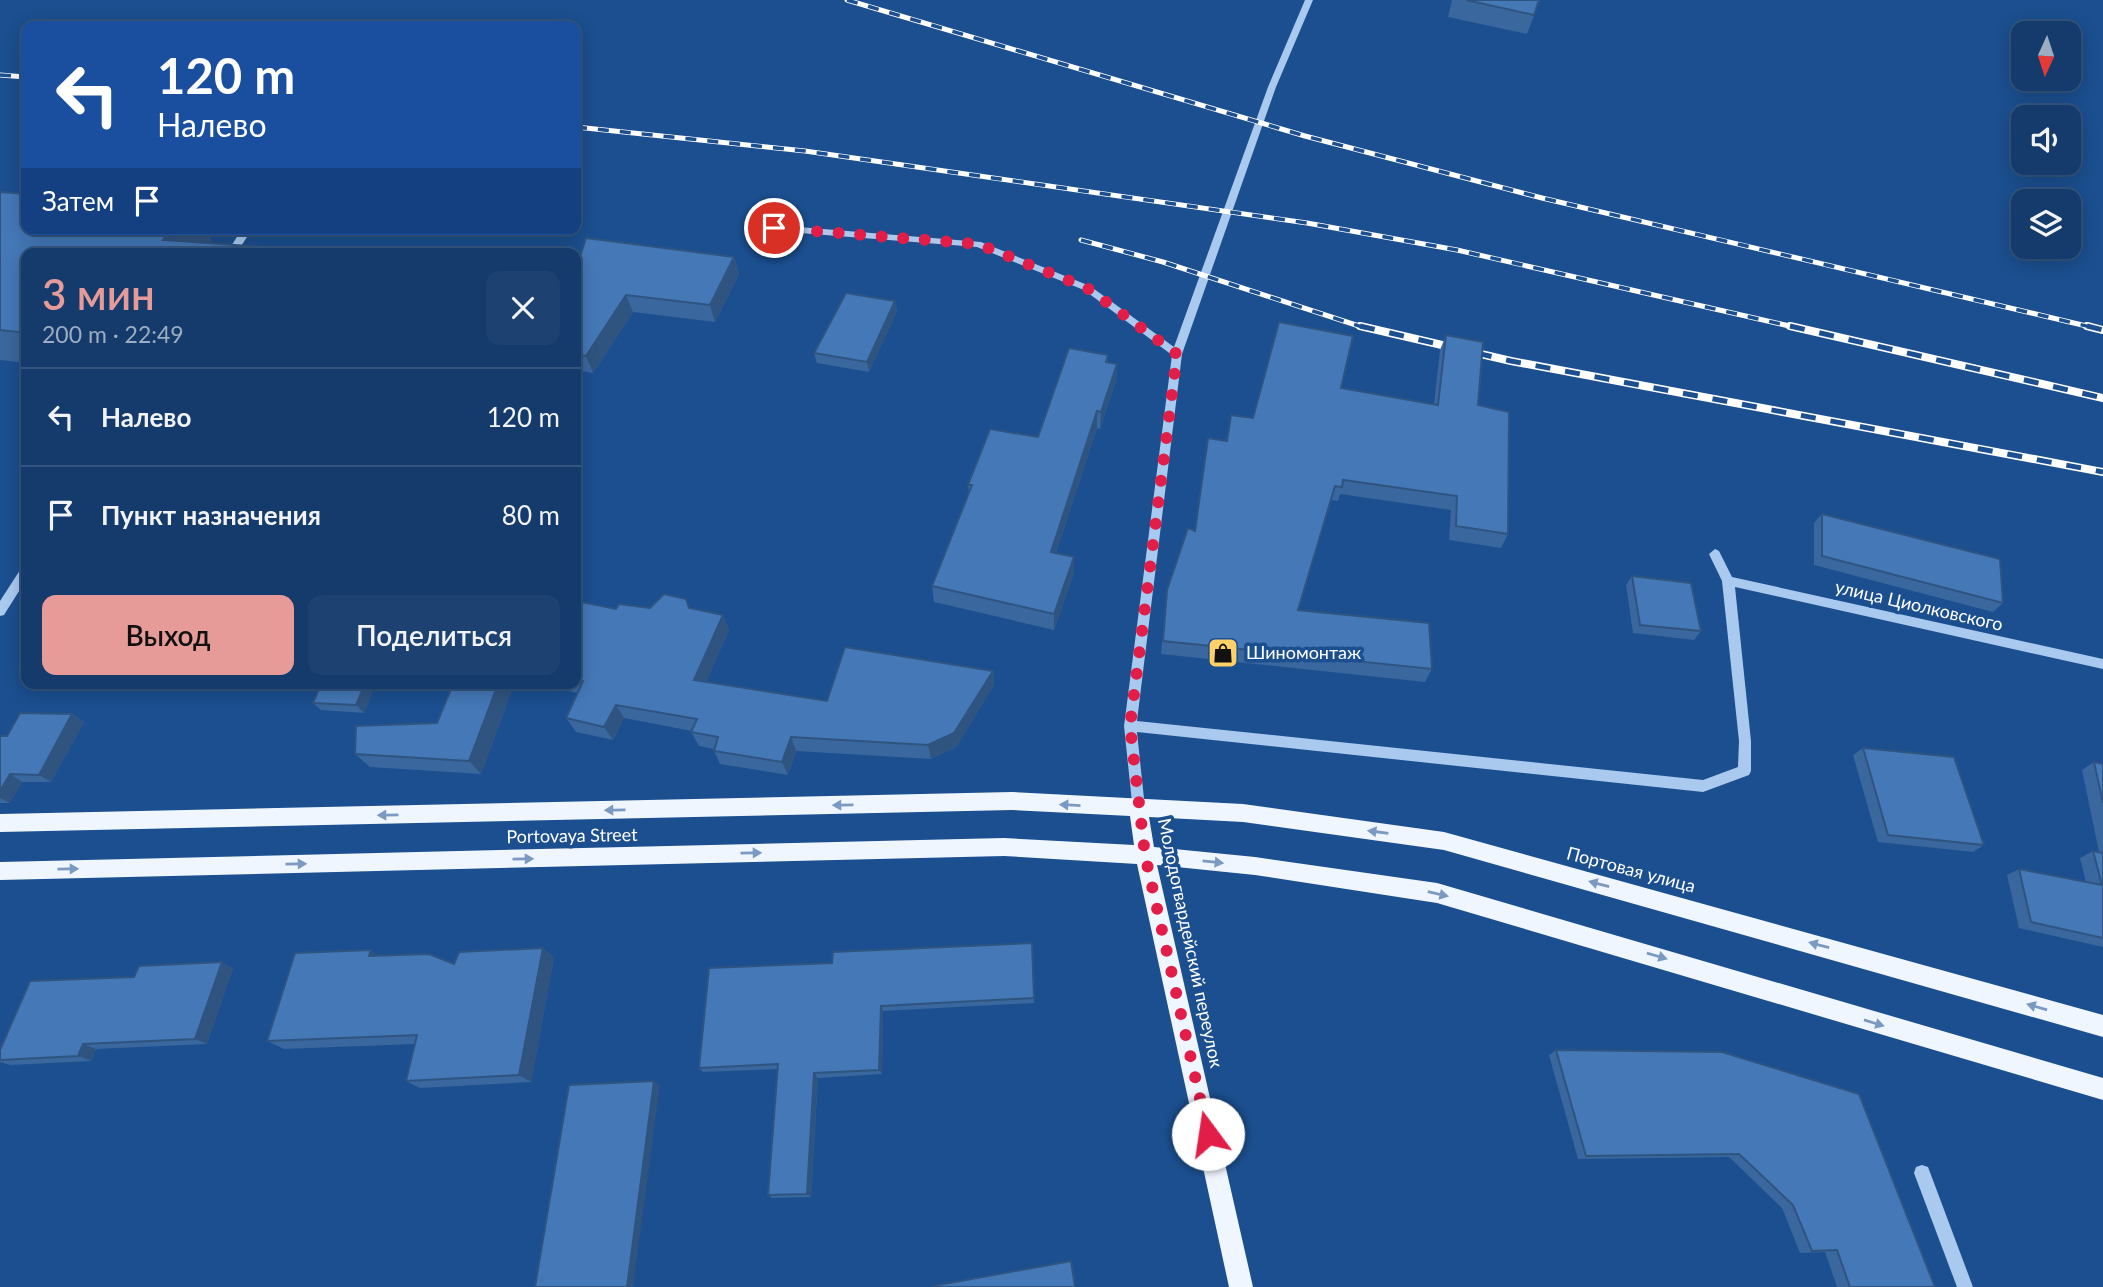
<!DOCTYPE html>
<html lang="ru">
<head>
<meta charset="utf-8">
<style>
	:root { --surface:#143b6b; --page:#1d4271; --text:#f1f3f6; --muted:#9dadc1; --line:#33557e; --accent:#e69b98 }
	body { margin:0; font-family:Lato,sans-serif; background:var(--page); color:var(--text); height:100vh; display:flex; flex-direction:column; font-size:26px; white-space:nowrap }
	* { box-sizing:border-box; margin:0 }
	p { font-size:23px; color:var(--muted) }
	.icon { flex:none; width:38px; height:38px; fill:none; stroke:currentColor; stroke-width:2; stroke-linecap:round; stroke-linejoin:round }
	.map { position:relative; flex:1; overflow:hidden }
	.sheet { position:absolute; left:21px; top:248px; width:560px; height:441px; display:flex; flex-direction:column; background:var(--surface); border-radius:14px; box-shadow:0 4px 18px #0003,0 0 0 2px var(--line) }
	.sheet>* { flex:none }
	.top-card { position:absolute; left:21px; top:21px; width:560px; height:214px; border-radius:14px; box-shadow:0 4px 18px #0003,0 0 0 2px var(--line); background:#1a4fa0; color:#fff; overflow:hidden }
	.needle { width:46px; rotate:183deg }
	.controls { position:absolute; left:2011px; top:21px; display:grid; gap:14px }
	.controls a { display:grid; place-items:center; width:70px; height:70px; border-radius:14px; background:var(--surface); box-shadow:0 4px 18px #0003,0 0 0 2px var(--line); font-size:35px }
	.pin { position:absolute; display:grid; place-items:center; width:60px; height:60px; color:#fff; margin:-30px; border:4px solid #fff; border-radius:50%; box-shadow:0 2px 7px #0007 }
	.me { position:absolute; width:77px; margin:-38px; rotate:346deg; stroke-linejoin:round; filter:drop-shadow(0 0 5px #0008) }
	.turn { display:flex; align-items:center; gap:24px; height:147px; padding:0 21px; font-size:32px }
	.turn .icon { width:91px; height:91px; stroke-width:2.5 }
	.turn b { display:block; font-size:49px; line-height:60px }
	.then { display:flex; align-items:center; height:66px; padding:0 21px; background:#0003; gap:14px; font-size:26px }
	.round { display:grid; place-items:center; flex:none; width:74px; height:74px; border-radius:14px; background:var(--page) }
	.headline { display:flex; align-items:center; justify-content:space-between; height:119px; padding:0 21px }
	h1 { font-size:42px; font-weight:600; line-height:52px; color:var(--accent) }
	.cta { display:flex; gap:14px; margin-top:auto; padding:14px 21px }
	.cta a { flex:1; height:80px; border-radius:14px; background:var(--accent); color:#111; font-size:28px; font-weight:600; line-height:80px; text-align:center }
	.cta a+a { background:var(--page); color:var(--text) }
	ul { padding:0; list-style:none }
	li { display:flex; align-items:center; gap:21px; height:98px; padding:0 21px; border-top:2px solid var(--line) }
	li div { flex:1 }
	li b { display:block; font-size:26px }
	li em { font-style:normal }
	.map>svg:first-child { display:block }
</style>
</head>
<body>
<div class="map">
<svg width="2103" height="1287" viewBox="0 0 2103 1287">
	<rect width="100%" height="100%" fill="#1b4f8f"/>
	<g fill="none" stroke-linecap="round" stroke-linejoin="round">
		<!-- minor -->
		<g fill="#a9c9ee" fill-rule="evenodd">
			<path d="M1305,0H1313L1276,87L1182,354L1137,721L1703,780L1738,767L1739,741L1722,581L1709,554L1715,549L1719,551L1732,577L2103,659V669L1735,587L1751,741V771L1749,775L1703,792L1137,732L1145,808L1143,812L1138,814L1133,812L1124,726L1172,355L1084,290L977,247L750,229L745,226L750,223L981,242L1090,286L1174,347L1268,87Z"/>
			<path d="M242,229H252L236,254H226Z"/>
			<path d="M26,565V580L4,615L0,616V601L22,567Z"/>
			<path d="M1922,1165L1928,1167L1973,1287H1957L1914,1173L1916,1167Z"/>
		</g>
		<!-- major -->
		<path fill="#f0f6ff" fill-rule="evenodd" d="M1012,792L1243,804L1444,832L2103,1015V1037L1444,850L1243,822L1149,817L1154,847L1255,857L1437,883L2103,1078V1100L1437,903L1255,875L1157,865L1253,1287H1229L1137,864L1004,856L0,880V862L1004,838L1134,845L1130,816L1012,810L0,832V814Z"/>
		<!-- rail-far1 casing -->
		<g stroke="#fff" stroke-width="5">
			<g id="rail-far1">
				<path d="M847,0L1305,136L1542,198L2095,328"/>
				<path d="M0,75L26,77"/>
				<path d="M576,127L805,151L1307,223L1457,250L1798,328"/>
				<path d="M1081,240L1163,262L1365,328"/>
			</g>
		</g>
		<!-- rail casing -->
		<g stroke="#fff" stroke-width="8">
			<g id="rail">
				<path d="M1360,326L1511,361L2103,472"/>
				<path d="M1790,326L2103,398"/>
				<path d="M2087,326L2103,330"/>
			</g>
		</g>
		<!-- rail-far1 -->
		<use href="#rail-far1" stroke="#1b4f8f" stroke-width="3.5" stroke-dasharray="11" stroke-linecap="butt"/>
		<!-- rail -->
		<use href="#rail" stroke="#1b4f8f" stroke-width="5" stroke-dasharray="15" stroke-linecap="butt"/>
	</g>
	<!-- wall -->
	<g fill="#3a679d">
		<path d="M1452,0H1540L1527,34L1448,17Z"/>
		<path d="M0,192L214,243L26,254V363L0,360Z"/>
		<path d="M734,257L739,274L715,322L633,312L593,373L576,370V269Z"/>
		<path d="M895,301L897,311L869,372L817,363L814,353Z"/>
		<path d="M1446,335L1478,405L1508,534L1501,548L1449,540L1451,510L1340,494L1338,501L1331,500L1298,610L1432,669L1425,682L1161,654L1167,590L1194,531L1227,441L1231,415L1253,418L1341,388L1434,404L1440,350Z"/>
		<path d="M1108,355V362L1117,364L1116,381L1100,429L1097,428L1056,553L1074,573L1054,630L934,602L932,586L969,493L968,485L1038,437Z"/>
		<path d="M1822,514L2003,603L1993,612L1814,565V523Z"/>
		<path d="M1632,576L1701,631L1694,640L1633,633L1626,585Z"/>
		<path d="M576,601L616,609L690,608L723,615L729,630L706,682L827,701L993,671L994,685L956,747L931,759L796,751L788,775L720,764L714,751V749L699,746L691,732L692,731L624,718L613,740L576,732L566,718L578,693L538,684H576Z"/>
		<path d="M376,684L364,713L321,710L313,703Z"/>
		<path d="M453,684H514L481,774L370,767L355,754L437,723Z"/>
		<path d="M72,714L84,722L51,782H22L10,803H0V736H7Z"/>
		<path d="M1863,748L1984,845L1973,852L1878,842L1853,755Z"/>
		<path d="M2094,762L2103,764V947L2019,928L2007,875L2019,869L2086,882L2080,858L2093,851L2099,852L2082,770Z"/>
		<path d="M1032,943L1034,1003L883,1011L882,1074L818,1078L811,1197L772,1198L768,1195L778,1069L703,1072L699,1068L832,963Z"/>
		<path d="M380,956L454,964L554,957L531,1082L420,1088L406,1081L415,1044L284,1049L267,1041Z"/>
		<path d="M233,968L207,1044L96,1049L91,1061L10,1065L0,1062V1050L134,977Z"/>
		<path d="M1556,1050L1722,1052L1935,1287H1837L1825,1252L1800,1253L1782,1208L1729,1157L1578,1159L1549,1055Z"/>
	</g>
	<!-- shaded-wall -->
	<g fill="#305480">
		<path d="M172,229H204L214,243L205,254L163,240Z"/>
		<path d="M734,257L739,274L715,322L710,305Z"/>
		<path d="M626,295L633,312L593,373L586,356Z"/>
		<path d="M895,301L897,311L869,372L867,362Z"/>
		<path d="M1117,364L1116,381L1100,429L1101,412Z"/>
		<path d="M1097,411V428L1051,568V552Z"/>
		<path d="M1074,557V573L1054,630V614Z"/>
		<path d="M723,615L729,630L701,694L694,680Z"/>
		<path d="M993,671L994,685L956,747L931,759L928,745Z"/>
		<path d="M365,684H376L364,713L356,705Z"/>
		<path d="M498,684H514L481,774L469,761Z"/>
		<path d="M616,705L624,718L613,740L604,727Z"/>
		<path d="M72,714L84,722L51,782L39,775Z"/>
		<path d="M791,737L796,751L788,775L782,762Z"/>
		<path d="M10,774L22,782L10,803L0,798V791Z"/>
		<path d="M543,948L554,957L531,1082L519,1075Z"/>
		<path d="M371,950L385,959L369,956Z"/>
		<path d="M222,962L233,968L207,1044L195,1039Z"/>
		<path d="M881,1006L883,1011L882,1074L879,1070Z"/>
		<path d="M83,1044L96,1049L91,1061L78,1056Z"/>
		<path d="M814,1073L818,1078L811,1197L807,1194Z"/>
		<path d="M654,1081L660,1085L633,1287H627Z"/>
	</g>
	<!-- building -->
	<g fill="#4478b7" stroke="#305480" stroke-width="2">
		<path d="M1466,0H1539L1534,15Z"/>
		<path d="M0,192L26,194V229H172L163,240L293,249L290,254H26V333L0,330Z"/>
		<path d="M586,238L734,257L710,305L626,295L586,356L576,354V269Z"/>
		<path d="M846,293L895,301L867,362L814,353Z"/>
		<path d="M1279,322L1353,336L1341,388L1438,405L1446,335L1483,342L1478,405L1509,412L1508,534L1456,526L1457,496L1343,480L1342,487L1335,486L1298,610L1429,623L1432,669L1163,641L1167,590L1188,528L1195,531L1208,438L1227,441L1231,415L1253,418Z"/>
		<path d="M1069,348L1108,355L1106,362L1117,364L1101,412L1097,411L1051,552L1074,557L1054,614L932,586L972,485H968L990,429L1038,437Z"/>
		<path d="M1822,514L2000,559L2003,603L1822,556Z"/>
		<path d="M1632,576L1691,583L1701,631L1640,625Z"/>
		<path d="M664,594L686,599L689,608L723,615L694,680L827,701L845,647L993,671L954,733L928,745L791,737L782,762L714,751L718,737L691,732L697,719L616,705L604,727L566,718L583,681L576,680V601L616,609L619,604L650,608Z"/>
		<path d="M321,684H365L356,705L313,703Z"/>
		<path d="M453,684H498L469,761L355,754L356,726L437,723Z"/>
		<path d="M20,713L72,714L39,775L10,774L0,791V736H7Z"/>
		<path d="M1863,748L1954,757L1984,845L1888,835Z"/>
		<path d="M2094,762L2103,764V803Z"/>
		<path d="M2093,851L2103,853V938L2031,922L2019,869L2102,885Z"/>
		<path d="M1032,943L1034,998L881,1006L879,1070L814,1073L807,1194L768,1195L778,1064L699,1068L709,968L832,963L833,952Z"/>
		<path d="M543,948L519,1075L406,1081L417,1035L267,1041L295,953L371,950L369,956L429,954L454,964L459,952Z"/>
		<path d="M222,962L195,1039L83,1044L78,1056L0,1060V1050L30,981L134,977L139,966Z"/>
		<path d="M1556,1050L1722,1052L1859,1094L1935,1287H1850L1837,1250L1812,1251L1793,1205L1739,1154L1586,1156Z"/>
		<path d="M654,1081L627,1287H535L569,1085Z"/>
		<path d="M1071,1261L1075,1287H933V1286Z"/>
	</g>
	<!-- one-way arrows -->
	<defs><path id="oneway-solid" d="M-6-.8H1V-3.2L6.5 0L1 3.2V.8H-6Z" transform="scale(1.75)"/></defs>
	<g fill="#7b9ac1">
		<use href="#oneway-solid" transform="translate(843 805) rotate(179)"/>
		<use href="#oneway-solid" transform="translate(1070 805) rotate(-177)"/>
		<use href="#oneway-solid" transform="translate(615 810) rotate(179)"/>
		<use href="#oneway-solid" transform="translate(388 815) rotate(179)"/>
		<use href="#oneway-solid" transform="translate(1378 832) rotate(-172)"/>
		<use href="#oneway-solid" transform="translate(751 853) rotate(-1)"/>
		<use href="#oneway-solid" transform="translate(523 859) rotate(-1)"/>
		<use href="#oneway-solid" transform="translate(1213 862) rotate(6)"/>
		<use href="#oneway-solid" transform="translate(296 864) rotate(-1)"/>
		<use href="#oneway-solid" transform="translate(68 869) rotate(-1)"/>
		<use href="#oneway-solid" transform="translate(1599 884) rotate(-165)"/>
		<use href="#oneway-solid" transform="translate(1438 894) rotate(13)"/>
		<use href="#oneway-solid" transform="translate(1819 945) rotate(-165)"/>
		<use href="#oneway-solid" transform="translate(1657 956) rotate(16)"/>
		<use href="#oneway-solid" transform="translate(2037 1007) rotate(-164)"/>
		<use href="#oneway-solid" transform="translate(1874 1023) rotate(17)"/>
	</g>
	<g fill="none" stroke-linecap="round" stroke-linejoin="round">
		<!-- route -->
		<path stroke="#e11d48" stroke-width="12" stroke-dasharray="0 21.6" d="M774,228L978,244L1087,288L1177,354L1130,726L1145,855L1208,1134"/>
	</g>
	<!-- icons -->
	<defs>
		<g id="shop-square" transform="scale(1.575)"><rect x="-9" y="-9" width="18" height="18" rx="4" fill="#ffd166" stroke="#1b4f8f"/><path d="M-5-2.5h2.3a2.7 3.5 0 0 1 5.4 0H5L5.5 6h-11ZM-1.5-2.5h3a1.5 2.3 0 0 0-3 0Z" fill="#111"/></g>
	</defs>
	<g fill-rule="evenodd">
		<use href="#shop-square" x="1223" y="653"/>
	</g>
	<g text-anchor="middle" stroke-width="7" stroke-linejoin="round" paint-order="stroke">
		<!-- street labels -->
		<g font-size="18" fill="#fff" stroke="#1b4f8f">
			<text transform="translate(1919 606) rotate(13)" y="6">улица Циолковского</text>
			<text transform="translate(572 836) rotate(-1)" y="6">Portovaya Street</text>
			<text transform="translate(1631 870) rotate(15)" y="6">Портовая улица</text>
			<text transform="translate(1190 943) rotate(78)" y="6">Молодогвардейский переулок</text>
		</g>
		<!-- poi labels -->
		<g font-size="18" fill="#fff" stroke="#1b4f8f" text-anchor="start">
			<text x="1246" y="659">Шиномонтаж</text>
		</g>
	</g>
</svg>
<div class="controls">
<a><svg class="needle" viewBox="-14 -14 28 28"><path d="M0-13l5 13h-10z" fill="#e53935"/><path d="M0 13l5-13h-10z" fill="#9dadc1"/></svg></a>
<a><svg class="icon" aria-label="sound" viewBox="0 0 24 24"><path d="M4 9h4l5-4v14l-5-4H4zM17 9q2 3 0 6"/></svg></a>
<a><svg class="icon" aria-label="layers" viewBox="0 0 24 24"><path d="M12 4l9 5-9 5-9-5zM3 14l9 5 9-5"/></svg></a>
</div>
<div class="pin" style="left:774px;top:228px;background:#d93025"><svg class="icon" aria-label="arrive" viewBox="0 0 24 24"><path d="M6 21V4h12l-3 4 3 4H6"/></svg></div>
<svg class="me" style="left:1208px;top:1134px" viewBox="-20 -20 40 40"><circle r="19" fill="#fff"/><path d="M0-13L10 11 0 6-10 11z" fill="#e11d48"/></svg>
<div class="top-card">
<div class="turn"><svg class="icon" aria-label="left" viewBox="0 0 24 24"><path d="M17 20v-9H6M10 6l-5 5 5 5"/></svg><div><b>120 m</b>Налево</div></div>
<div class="then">Затем<svg class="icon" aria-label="arrive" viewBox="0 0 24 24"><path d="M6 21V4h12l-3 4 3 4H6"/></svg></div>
</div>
<section class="sheet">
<div class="headline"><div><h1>3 мин</h1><p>200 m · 22:49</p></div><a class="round"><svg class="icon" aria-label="close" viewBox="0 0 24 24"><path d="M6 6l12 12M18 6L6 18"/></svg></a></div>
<ul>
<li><svg class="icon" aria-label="left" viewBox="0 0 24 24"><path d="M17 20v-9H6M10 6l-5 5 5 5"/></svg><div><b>Налево</b></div><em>120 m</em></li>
<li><svg class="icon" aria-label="arrive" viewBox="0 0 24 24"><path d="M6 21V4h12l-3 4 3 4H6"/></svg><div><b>Пункт назначения</b></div><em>80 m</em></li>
</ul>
<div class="cta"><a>Выход</a><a>Поделиться</a></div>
</section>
</div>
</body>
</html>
